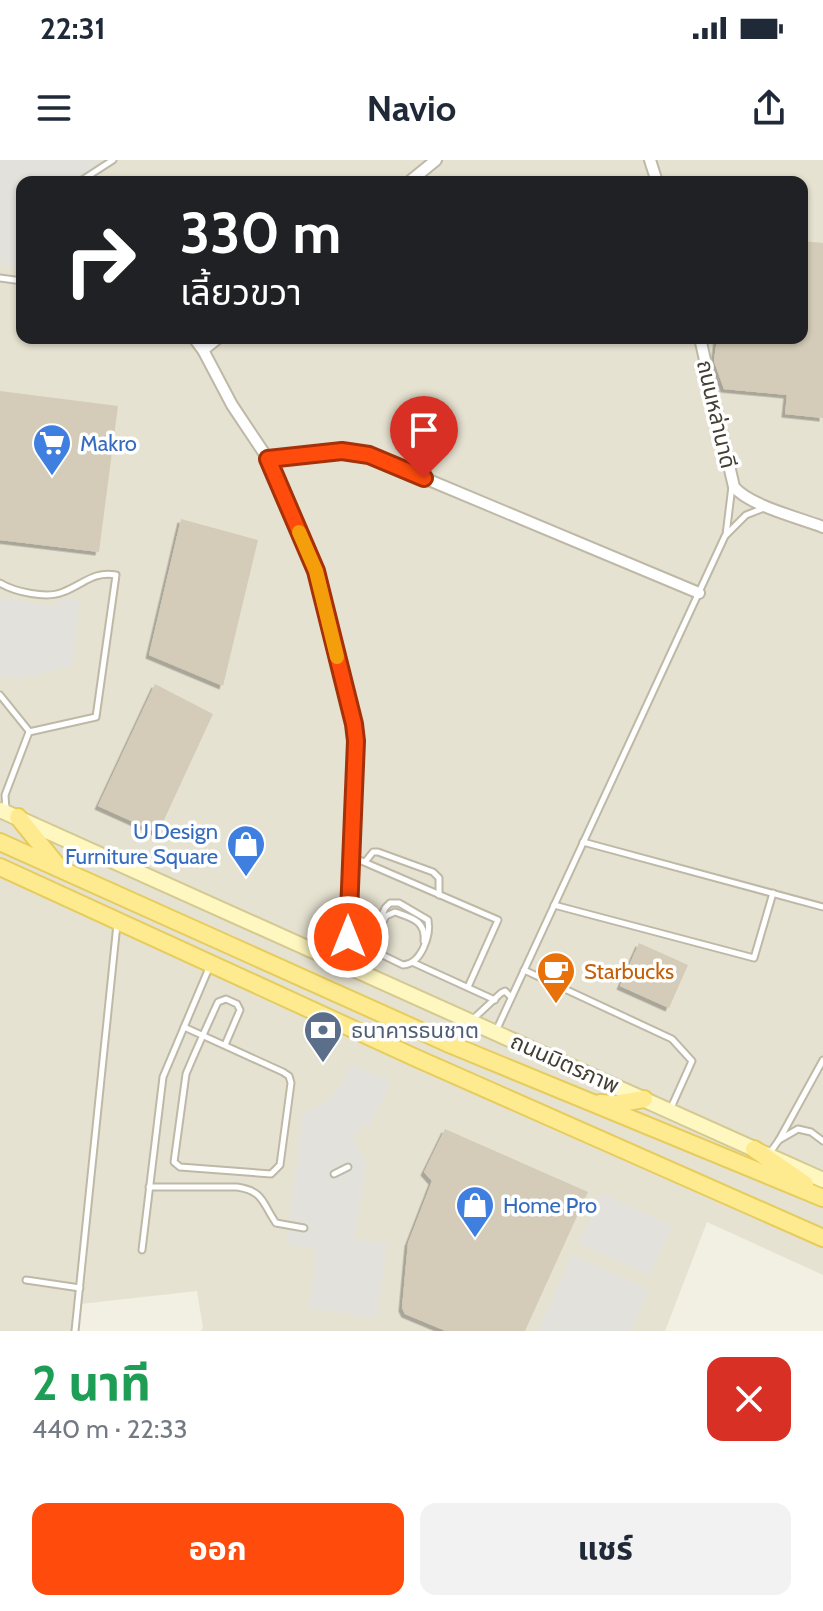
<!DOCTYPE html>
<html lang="th">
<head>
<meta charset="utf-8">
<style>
	:root { --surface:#fff; --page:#f2f2f3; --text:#1f2937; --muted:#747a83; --accent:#ff4c0d }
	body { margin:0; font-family:Cabin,"Noto Sans Thai",sans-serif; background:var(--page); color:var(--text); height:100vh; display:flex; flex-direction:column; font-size:30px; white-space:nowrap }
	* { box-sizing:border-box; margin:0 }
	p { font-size:26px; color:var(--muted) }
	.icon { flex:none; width:44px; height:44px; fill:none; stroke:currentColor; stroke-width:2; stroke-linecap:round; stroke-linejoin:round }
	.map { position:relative; height:1171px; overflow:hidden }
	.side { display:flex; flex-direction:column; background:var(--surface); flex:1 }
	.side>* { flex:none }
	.hud { position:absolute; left:16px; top:16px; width:792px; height:168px; border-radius:16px; box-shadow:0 2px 6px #0004; background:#202124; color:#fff; overflow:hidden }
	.pin { position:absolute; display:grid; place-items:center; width:68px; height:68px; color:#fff; margin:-82px -34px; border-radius:50% 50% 50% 0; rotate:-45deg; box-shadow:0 0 8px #0007 }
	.pin .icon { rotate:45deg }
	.me { position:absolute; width:88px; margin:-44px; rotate:0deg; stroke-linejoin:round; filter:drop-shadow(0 0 6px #0008) }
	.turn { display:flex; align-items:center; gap:28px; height:168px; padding:0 32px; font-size:36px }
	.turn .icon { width:104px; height:104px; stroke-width:2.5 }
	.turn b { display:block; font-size:56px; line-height:68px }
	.round { display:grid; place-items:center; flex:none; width:84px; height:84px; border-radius:16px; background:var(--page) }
	.head { display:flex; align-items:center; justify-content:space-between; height:136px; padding:0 32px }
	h1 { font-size:48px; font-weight:700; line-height:60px; color:#1e9e55 }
	.button { display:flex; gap:16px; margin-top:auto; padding:16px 32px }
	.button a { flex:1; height:92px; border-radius:16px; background:var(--accent); color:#fff; font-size:32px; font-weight:700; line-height:92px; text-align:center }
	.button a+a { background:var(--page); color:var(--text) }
	.status { display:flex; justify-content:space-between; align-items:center; height:56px; padding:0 40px; background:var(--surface); direction:ltr }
	.status svg { height:22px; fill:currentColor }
	header { display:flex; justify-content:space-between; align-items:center; height:104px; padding:0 32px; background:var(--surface); font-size:36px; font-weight:700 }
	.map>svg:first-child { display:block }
</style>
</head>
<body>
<div class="status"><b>22:31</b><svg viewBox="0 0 49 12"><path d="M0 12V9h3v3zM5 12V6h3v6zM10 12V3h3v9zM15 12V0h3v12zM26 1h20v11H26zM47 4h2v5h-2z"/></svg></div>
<header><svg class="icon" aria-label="menu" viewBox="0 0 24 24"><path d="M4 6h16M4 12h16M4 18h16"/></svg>Navio<svg class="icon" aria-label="share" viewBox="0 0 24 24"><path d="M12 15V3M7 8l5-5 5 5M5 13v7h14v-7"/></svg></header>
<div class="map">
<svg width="823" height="1171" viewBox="0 0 823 1171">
	<defs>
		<filter id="shadow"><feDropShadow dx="-3.5" dy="3.5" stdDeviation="0" flood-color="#0004"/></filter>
	</defs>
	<rect width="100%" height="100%" fill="#f2efe3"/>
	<!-- residential -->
	<path fill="#e6e2d1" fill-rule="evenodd" d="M0,0H823V1115L707,1062L665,1171H201L203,1168L197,1131L80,1144L72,1171H0ZM22,22H802V178H22Z"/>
	<!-- parking -->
	<g fill="#e2e1dc">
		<path d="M0,0H97L100,9L76,20L77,22H22V107L0,104Z"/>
		<path d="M0,438L53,446L63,438L80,441L72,506L18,519L0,515Z"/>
		<path d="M351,904L391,921L369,967L362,964L353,980L366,1000L355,1079L387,1083L377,1158L309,1148L316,1089L286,1085L303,953L328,941L344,922Z"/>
		<path d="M602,1033L672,1066L649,1116L578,1083Z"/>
		<path d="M572,1095L650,1130L631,1171H538Z"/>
	</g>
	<!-- building -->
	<g fill="#d4ccb8" filter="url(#shadow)">
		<path d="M802,81L823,83V258L785,254L787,235L724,229L714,201L717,178H802Z"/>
		<path d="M0,231L118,246L99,392L0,380Z"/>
		<path d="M181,359L258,380L223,526L149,495Z"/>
		<path d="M155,524L213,554L158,673L98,646Z"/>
		<path d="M639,783L688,805L669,848L620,826Z"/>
		<path d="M445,969L588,1032L525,1171H446L405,1154L402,1148L408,1083L432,1021L424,1012Z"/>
	</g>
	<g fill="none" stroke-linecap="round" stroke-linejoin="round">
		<!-- service casing -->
		<g stroke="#beb8a6" stroke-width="9">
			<g id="service">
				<path d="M79,22L113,0"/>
				<path d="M0,118L22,121"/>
				<path d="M726,375L732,326"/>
				<path d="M0,423C15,432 47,439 63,432C84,424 93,411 116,415L96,557L29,572L5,635L6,651"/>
				<path d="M0,535L29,571"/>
				<path d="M583,682L823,747"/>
				<path d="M350,696L498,760L468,827"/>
				<path d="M365,702L373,692H378L433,712L439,718V735"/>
				<path d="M554,745L754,798L773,733"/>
				<path d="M371,785L386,756L395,752C412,758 426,761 424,781"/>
				<path d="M414,803L495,840"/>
				<path d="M358,809L385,748L390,743H399L428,760C431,776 421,804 403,805L368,788"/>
				<path d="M524,810L672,879L692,901L670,950"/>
				<path d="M472,860L501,833L505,831L511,837"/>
				<path d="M184,867C217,882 250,897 283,912L289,916L291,923L280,1005L271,1014L180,1007L174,1002L186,914C196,890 207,866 218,842L226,839L237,844L240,850L225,885"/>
				<path d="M496,871L725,376L746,355L764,348"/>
				<path d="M779,980L823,900"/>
				<path d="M769,994L779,980L798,969L811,972L823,981"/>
				<path d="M334,1014L348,1007"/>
				<path d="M149,1027H237C264,1031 262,1043 276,1063L304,1068"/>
				<path d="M142,1090L163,917L209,808"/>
				<path d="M26,1120L80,1128"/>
				<path d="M75,1171L117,764"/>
			</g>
		</g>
		<!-- minor casing -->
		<g stroke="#beb8a6" stroke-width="14">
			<g id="minor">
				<path d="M650,0L657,22"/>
				<path d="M409,22L436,0"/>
				<path d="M194,178L203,190L232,245L268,299L316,411L354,564L356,581L347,749L348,806"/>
				<path d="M700,178L734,327C750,346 800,358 823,367"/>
				<path d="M203,190L218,178"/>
				<path d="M268,299L342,291L369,295L699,433"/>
			</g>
		</g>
		<!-- secondary casing -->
		<g stroke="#d4c991" stroke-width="18">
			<path id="secondary" d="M0,650L823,1020"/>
		</g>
		<!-- primary casing -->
		<g stroke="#e6cc5d" stroke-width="20">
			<g id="primary">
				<path d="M18,657L57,705"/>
				<path d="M0,682L447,883L823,1038"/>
				<path d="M0,707L416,898L823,1078"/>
				<path d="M600,943L615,944L644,939"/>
				<path d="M754,989L805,1024"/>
			</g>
		</g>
		<!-- service -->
		<use href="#service" stroke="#fff" stroke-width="5"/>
		<!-- minor -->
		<use href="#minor" stroke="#fff" stroke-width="10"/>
		<!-- secondary -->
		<use href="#secondary" stroke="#fff7c0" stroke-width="14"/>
		<!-- primary -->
		<use href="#primary" stroke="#ffeb8f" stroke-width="16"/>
	</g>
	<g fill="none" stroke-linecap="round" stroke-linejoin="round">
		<!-- route casing -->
		<g stroke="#a63108" stroke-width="20">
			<path id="route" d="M348,777L356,581L354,564L316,411L268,299L342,291L369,295L424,318"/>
		</g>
		<!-- route -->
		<use href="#route" stroke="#ff4c0d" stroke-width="14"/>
		<!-- slow -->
		<path stroke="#f59e0b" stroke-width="14" d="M299,372L316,411L337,497"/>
	</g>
	<!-- icons -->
	<defs>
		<g id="supermarket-pin" transform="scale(2)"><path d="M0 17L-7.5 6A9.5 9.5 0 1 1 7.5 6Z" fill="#3f7fe0" stroke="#fff"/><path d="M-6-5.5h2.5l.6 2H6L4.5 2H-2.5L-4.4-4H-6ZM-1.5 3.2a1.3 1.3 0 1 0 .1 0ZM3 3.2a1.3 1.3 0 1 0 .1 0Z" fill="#fff"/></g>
		<g id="shop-pin" transform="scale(2)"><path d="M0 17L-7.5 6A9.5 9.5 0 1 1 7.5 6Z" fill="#3f7fe0" stroke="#fff"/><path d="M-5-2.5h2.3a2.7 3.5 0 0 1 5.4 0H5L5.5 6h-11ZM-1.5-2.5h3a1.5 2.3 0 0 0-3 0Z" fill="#fff"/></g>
		<g id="cafe-pin" transform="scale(2)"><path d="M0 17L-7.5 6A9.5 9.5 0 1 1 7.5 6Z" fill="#e8710a" stroke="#fff"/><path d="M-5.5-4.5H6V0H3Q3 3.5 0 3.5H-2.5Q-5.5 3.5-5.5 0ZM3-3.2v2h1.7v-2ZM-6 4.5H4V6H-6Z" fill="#fff"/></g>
		<g id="bank-pin" transform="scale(2)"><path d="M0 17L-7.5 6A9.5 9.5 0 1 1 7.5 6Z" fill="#5c6f8a" stroke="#fff"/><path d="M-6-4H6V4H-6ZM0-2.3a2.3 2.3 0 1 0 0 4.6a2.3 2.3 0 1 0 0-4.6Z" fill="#fff"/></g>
	</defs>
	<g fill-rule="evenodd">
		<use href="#supermarket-pin" x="52" y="283"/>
		<use href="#shop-pin" x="246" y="684"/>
		<use href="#cafe-pin" x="556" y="811"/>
		<use href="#bank-pin" x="323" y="870"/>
		<use href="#shop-pin" x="475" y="1045"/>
	</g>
	<g text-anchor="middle" stroke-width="7" stroke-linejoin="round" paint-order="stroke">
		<!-- street labels -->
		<g font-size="22" fill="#443f33" stroke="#fff">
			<text transform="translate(717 254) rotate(77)" y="8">ถนนหล่านาดี</text>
			<text transform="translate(565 903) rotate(24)" y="8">ถนนมิตรภาพ</text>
		</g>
		<!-- shop labels -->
		<g font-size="22" fill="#366cbe" stroke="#fff" text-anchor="start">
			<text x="80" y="291">Makro</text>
			<text x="218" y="679" text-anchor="end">U Design<tspan x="218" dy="25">Furniture Square</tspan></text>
			<text x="503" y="1053">Home Pro</text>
		</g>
		<!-- food labels -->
		<g font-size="22" fill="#c56008" stroke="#fff" text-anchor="start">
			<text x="584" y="819">Starbucks</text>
		</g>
		<!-- service labels -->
		<g font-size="22" fill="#4e5e75" stroke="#fff" text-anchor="start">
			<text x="351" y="878">ธนาคารธนชาต</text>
		</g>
	</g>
</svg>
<div class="pin" style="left:424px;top:318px;background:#d93025"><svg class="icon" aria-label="arrive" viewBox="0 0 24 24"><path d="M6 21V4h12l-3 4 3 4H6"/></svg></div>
<svg class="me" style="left:348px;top:777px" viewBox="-20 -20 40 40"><circle r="17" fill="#ff4c0d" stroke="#fff" stroke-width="3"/><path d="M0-11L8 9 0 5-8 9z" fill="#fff"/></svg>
<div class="hud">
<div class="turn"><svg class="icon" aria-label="right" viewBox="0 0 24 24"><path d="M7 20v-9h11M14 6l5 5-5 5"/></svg><div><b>330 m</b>เลี้ยวขวา</div></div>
</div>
</div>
<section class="side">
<div class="head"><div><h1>2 นาที</h1><p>440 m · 22:33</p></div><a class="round" style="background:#d93025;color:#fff"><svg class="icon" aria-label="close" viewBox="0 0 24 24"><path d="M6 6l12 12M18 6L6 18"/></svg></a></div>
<div class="button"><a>ออก</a><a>แชร์</a></div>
</section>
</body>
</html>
